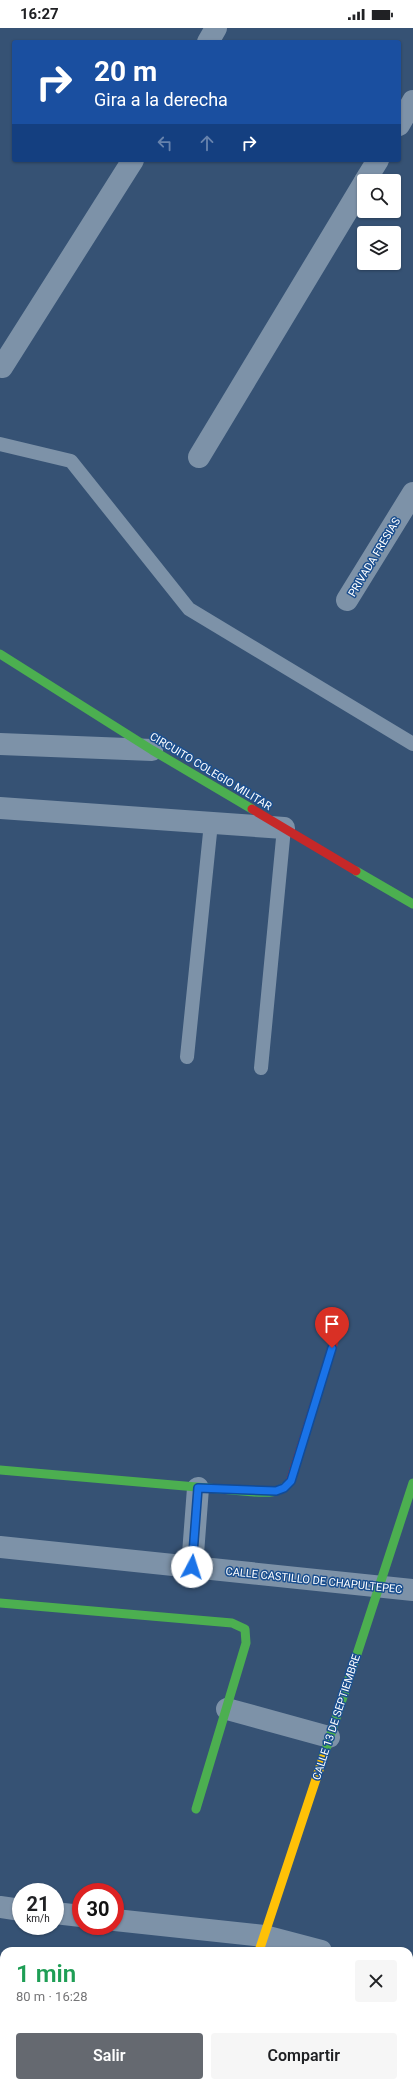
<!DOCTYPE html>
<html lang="es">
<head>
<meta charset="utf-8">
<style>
	:root { --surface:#fff; --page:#f6f6f6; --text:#202124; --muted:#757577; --accent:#656970 }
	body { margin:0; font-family:Roboto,sans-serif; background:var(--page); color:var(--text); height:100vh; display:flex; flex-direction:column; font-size:15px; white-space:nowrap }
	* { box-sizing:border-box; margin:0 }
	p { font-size:13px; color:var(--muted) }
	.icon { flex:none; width:22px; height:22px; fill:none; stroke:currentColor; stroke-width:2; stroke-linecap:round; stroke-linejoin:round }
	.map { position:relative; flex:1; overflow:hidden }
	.drawer { position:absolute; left:0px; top:1919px; width:413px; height:140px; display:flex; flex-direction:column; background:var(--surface); border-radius:12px 12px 0 0; box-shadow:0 1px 3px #0004 }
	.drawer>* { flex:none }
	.guide { position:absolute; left:12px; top:12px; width:389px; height:122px; border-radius:4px; box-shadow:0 1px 3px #0004; background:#1a4fa0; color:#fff; overflow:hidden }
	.buttons { position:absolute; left:357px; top:146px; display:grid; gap:8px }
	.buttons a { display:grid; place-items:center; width:44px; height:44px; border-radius:4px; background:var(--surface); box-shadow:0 1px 3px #0004; font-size:20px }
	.speed { position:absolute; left:12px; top:1855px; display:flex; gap:8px; font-size:20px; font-weight:700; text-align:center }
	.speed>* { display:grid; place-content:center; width:52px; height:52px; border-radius:50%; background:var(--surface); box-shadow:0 1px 3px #0004; line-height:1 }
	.speed small { font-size:10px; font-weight:400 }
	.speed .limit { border:6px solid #d22; background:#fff; color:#111 }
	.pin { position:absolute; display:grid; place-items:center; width:34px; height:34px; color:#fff; margin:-41px -17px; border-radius:50% 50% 50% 0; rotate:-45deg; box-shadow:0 0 4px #0007 }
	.pin .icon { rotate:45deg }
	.me { position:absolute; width:44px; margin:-22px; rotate:5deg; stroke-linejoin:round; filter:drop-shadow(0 0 3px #0008) }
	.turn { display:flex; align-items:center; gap:14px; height:84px; padding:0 16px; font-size:18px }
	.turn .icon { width:52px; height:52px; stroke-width:2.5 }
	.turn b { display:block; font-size:28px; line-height:34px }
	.lanes { display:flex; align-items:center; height:38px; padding:0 16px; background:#0003; justify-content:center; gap:20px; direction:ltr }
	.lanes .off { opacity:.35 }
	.round { display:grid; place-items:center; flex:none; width:42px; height:42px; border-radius:4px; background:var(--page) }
	.summary { display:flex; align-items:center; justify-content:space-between; height:68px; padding:0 16px }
	h1 { font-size:24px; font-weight:600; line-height:30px; color:#1e9e55 }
	.button { display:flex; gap:8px; margin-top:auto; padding:8px 16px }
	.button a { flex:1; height:46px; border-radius:4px; background:var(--accent); color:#fff; font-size:16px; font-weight:600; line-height:46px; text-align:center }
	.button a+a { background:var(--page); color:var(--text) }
	.status { display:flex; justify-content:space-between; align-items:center; height:28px; padding:0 20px; background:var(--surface); direction:ltr }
	.status svg { height:11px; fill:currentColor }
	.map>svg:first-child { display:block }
</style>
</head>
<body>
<div class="status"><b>16:27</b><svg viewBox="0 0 49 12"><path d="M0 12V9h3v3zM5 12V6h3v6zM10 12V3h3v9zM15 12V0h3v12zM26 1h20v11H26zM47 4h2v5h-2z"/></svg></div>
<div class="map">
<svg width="413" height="2059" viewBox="0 0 413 2059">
	<rect width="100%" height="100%" fill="#365274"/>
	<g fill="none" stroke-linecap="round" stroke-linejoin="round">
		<!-- lane -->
		<g stroke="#7d92a8" stroke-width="14">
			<path d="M0,416L71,433L189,581L413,716"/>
			<path d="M187,1029L211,795"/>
			<path d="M261,1040L284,800"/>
		</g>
		<!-- street -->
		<g stroke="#7d92a8" stroke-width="22">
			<path d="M208,14L216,0"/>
			<path d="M399,97L413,73"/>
			<path d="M365,153L378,132"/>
			<path d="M2,339L133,132"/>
			<path d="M199,429L364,155"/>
			<path d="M347,572L413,465"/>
			<path d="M0,716L152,722"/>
			<path d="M0,780L284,800"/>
			<path d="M0,1519L413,1562"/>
			<path d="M192,1539L198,1460"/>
			<path d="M227,1681L329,1709"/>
			<path d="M0,1879L21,1882"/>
			<path d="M55,1885L81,1888"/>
			<path d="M115,1892L264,1908L321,1923"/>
			<path d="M0,1962H4"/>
			<path d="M409,1964L413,1967"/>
			<path d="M95,2059L96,2055"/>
			<path d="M179,2059L181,2055"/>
			<path d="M233,2059L234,2055"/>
		</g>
		<!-- fast -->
		<g stroke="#4caf50" stroke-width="9">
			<path d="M0,626L152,722L252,781"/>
			<path d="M356,843L413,876"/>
			<path d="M0,1442L254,1464C268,1465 281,1465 290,1454"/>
			<path d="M0,1575L232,1595L245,1601L246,1615L196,1781"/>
			<path d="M323,1730L413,1455"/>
		</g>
		<!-- slow -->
		<path stroke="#ffc107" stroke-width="9" d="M259,1923L323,1730"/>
		<!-- jam -->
		<g stroke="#c62828" stroke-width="9">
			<path d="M252,781L356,843"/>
			<path d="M290,1454L337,1304"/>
		</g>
	</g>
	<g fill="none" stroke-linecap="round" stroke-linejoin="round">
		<!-- route casing -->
		<g stroke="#114b97" stroke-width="10">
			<path id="route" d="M192,1539L198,1460L276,1463L284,1460L291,1453L332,1320"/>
		</g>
		<!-- route -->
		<use href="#route" stroke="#1a73e8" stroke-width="7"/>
	</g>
	<g text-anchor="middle" stroke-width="3" stroke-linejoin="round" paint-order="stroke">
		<!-- street labels -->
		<g font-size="11" fill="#fff" stroke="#1b4f8f">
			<text transform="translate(374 529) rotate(-59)" y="4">PRIVADA FRESIAS</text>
			<text transform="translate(211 743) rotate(31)" y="4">CIRCUITO COLEGIO MILITAR</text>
			<text transform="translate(314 1552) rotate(6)" y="4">CALLE CASTILLO DE CHAPULTEPEC</text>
			<text transform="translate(336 1689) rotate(-72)" y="4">CALLE 13 DE SEPTIEMBRE</text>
		</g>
	</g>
</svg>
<div class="buttons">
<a><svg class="icon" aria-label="search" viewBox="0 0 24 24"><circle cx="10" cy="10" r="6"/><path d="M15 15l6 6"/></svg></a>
<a><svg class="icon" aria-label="layers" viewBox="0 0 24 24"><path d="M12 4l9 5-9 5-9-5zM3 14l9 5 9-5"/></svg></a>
</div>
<div class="speed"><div>21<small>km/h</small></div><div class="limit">30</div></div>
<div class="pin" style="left:332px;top:1320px;background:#d93025"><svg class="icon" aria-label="arrive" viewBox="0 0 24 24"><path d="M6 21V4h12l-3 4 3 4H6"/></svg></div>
<svg class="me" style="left:192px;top:1539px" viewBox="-20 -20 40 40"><circle r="19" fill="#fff"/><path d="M0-13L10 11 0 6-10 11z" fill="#1a73e8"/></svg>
<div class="guide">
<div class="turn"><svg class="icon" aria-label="right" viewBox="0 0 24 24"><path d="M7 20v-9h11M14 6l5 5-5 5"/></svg><div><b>20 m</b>Gira a la derecha</div></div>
<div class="lanes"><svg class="icon off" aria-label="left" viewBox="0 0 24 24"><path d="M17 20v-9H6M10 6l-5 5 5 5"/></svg><svg class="icon off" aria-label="ahead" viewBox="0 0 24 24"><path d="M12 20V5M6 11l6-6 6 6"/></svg><svg class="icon" aria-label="right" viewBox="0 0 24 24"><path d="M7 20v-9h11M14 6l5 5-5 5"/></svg></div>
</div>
<section class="drawer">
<div class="summary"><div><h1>1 min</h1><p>80 m · 16:28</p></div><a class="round"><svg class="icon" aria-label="close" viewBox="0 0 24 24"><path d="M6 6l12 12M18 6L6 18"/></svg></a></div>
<div class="button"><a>Salir</a><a>Compartir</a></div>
</section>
</div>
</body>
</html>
